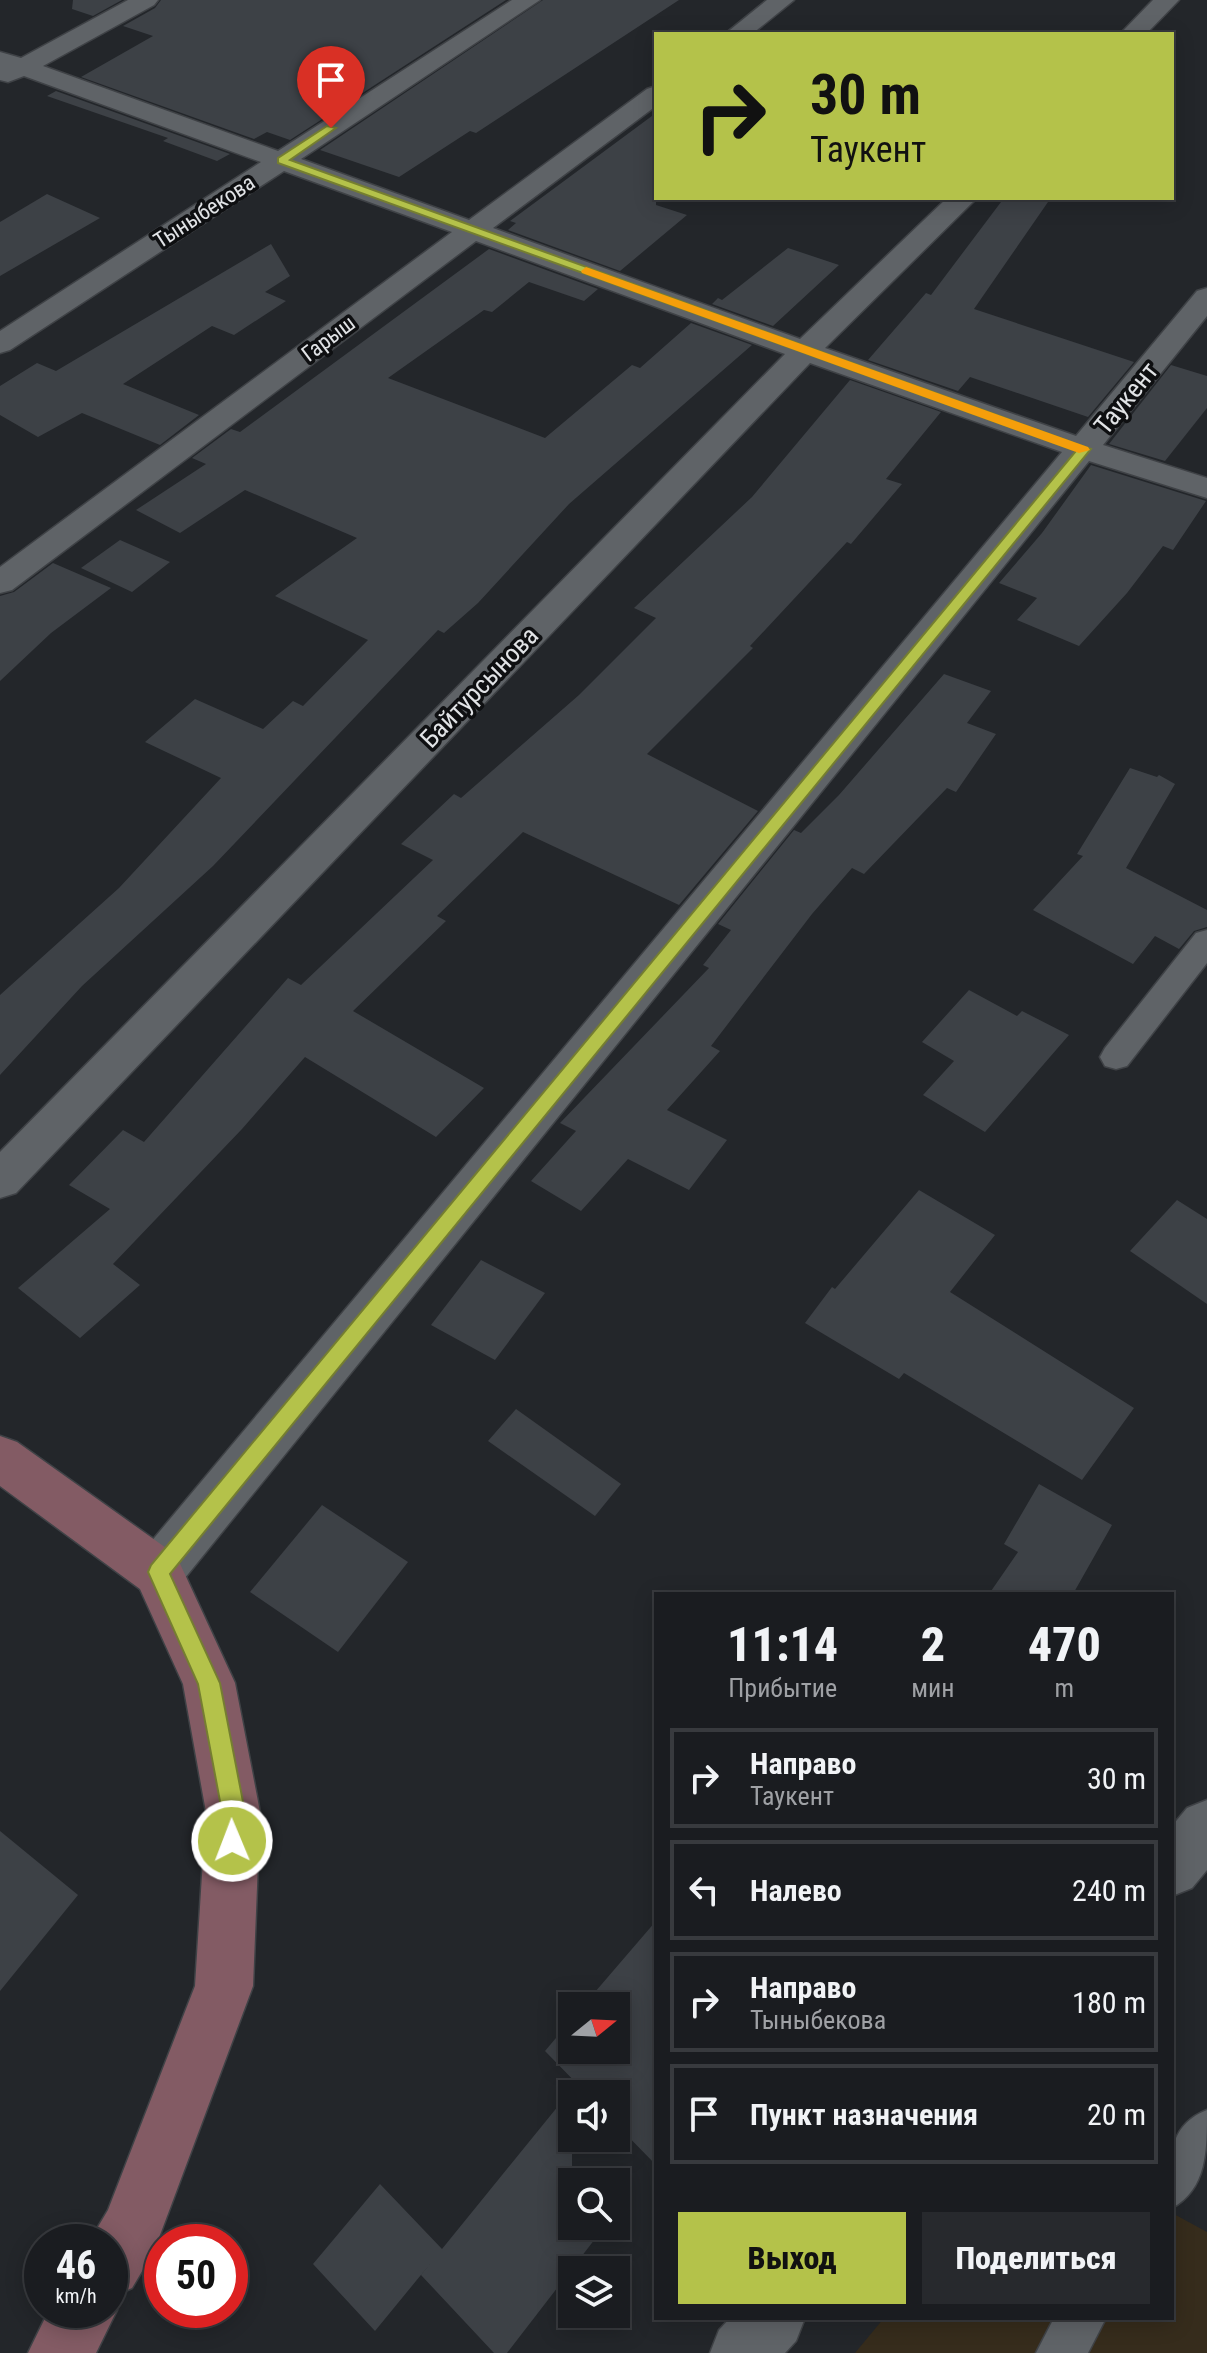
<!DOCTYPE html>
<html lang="ru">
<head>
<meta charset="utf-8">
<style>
	:root { --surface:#1a1c20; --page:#27292d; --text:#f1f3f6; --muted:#9fa1a5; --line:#383a3e; --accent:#b4c24a }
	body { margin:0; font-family:"Roboto Condensed",sans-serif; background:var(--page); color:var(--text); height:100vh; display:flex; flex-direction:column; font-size:30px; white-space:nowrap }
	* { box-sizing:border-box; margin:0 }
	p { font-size:26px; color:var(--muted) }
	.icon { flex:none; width:44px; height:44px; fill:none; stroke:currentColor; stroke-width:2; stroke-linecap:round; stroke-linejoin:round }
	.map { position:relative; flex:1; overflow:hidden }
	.drawer { position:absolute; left:654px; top:1592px; width:520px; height:728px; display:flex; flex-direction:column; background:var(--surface); border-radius:0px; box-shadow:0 4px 20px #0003,0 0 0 2px var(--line) }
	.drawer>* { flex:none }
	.banner { position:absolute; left:654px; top:32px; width:520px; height:168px; border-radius:0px; box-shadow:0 4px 20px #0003,0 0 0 2px var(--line); background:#b4c24a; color:#111; overflow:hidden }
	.needle { width:52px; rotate:72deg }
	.buttons { position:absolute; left:558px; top:1992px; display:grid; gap:16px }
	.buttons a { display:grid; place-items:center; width:72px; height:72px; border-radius:0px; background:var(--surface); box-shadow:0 4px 20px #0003,0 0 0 2px var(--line); font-size:40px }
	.speed { position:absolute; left:24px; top:2224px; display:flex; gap:16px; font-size:40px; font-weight:700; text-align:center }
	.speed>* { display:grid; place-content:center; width:104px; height:104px; border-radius:50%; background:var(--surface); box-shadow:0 4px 20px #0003,0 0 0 2px var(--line); line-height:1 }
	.speed small { font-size:20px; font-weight:400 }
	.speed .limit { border:12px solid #d22; background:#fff; color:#111 }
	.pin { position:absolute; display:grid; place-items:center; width:68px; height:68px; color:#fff; margin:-82px -34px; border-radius:50% 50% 50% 0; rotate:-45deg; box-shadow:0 0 8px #0007 }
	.pin .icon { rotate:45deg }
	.me { position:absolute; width:88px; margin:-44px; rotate:359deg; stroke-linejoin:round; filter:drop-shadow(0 0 6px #0008) }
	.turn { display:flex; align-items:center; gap:28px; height:168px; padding:0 24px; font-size:36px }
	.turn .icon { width:104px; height:104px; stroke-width:2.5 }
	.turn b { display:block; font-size:56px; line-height:68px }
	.eta { display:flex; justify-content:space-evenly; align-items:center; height:136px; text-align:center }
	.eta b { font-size:48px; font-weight:800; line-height:56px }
	.primary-button { display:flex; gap:16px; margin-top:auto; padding:16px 24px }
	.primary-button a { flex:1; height:92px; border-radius:0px; background:var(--accent); color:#111; font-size:32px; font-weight:800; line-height:92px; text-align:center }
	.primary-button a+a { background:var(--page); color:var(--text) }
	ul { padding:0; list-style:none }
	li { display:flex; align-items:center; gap:24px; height:100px; margin:0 16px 12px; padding:0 8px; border:4px solid var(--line); border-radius:0px }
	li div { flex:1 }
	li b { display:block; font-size:30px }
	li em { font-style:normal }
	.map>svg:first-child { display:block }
</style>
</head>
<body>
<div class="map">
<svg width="1207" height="2353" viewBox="0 0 1207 2353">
	<rect width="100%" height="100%" fill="#23262a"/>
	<!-- commercial -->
	<path fill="#362c1c" d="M1172,2213L1207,2232V2353H855L884,2318H1172Z"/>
	<!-- building -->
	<g fill="#3d4146">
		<path d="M73,0H122L93,16L72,9Z"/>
		<path d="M161,0H506L290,140L267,132L254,139L81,77L153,36L123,26L155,8Z"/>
		<path d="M543,0H679L476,133L470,131L399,177L320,150Z"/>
		<path d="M56,91L230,154L217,161L163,141L168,138L47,96Z"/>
		<path d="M656,113V205L687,215L620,271L508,230L516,223L510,221Z"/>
		<path d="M47,194L100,218L0,276V222Z"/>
		<path d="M1004,198H1042L1048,202L974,309L1134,362L1088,417L970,377L958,391L868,360L926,293L931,295Z"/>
		<path d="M271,244L290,276L265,292L286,301L234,335L212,326L123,384L199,415L160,445L82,413L38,437L0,415V386L37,363L56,371Z"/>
		<path d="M788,248L839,265L773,326L712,304L718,298L722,300Z"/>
		<path d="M489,249L598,289L584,301L529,282L492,312L484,310L388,378L545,438L632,365L640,368L691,323L752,345L569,504L478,603L444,633L438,630L213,866L82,986L0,1075V995L119,888L221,778L145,742L195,699L263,729L293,701L303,706L368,640L275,596L357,538L245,490L180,533L136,510L206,464L192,458L231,429L240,432Z"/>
		<path d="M1171,365L1207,376V408L1165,461L1109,444Z"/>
		<path d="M850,380L941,412L886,479L902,484L851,544L847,542L750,646L753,648L647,754L758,811L679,905L523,832L437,916L446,921L353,1011L484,1088L436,1137L305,1057L242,1129L113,1264L140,1285L80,1338L18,1288L110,1209L69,1185L123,1130L144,1142L288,978L301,985L433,860L401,844L454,794L461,798L579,695L656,618L634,608L752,497Z"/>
		<path d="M1091,465L1206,501L1173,550L1163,546L1127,593L1079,646L1017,620L1037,598L999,583L1042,533Z"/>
		<path d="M120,540L170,562L132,592L81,568Z"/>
		<path d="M53,563L111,588L51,633L0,681V596L14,592Z"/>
		<path d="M944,674L991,691L967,723L996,734L956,792L947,788L864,874L852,868L812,914L711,1046L720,1051L667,1110L727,1140L689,1190L628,1159L581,1211L531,1181L576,1131L560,1123L709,968L703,965L731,930L718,924L794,830L801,833L839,795Z"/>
		<path d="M1130,768L1157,777L1159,775L1175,784L1126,868L1207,910V927L1194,931L1179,949L1155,936L1133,964L1033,910L1083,856L1077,854Z"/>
		<path d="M969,990L1017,1016L1022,1011L1069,1035L985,1132L923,1095L954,1061L922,1042Z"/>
		<path d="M919,1190L995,1235L950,1292L1134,1408L1082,1480L904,1373L899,1379L805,1323L832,1287L835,1289Z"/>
		<path d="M1177,1200L1207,1219V1304L1130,1251Z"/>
		<path d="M481,1260L545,1293L495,1360L431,1325Z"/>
		<path d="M516,1409L621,1484L595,1516L488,1441Z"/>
		<path d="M1039,1484L1112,1525L1073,1594H989L1018,1552L1004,1544Z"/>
		<path d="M322,1505L408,1562L338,1652L250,1592Z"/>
		<path d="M0,1831L78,1895L0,1991Z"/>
		<path d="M656,1921V2165L616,2124V2094H587L545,2051L572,2019V2050H616V2006H583Z"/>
		<path d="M572,2089V2226H605L507,2353H494L421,2275L434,2259L375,2331L313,2264L380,2184L442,2249Z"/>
	</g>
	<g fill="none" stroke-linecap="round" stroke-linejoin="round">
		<!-- lane casing -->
		<g stroke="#3f4246" stroke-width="3">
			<g id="lane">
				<path d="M1207,930V963L1127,1066L1116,1069L1105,1066L1100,1057L1105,1048L1196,933Z"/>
				<path d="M1207,2110C1207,2150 1207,2189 1172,2208C1172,2167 1162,2128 1207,2110Z"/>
				<path d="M1054,2318H1106L1088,2353H1036Z"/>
			</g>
		</g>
		<!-- street casing -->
		<g stroke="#3f4246" stroke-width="3">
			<g id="street">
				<path d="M128,0H158L154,5L43,66L278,151L512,0H540L301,159L469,220L647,89L656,86V106L493,228L800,339L947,198H977L825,348L1076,436L1197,291L1207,288V316L1103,445L1207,478V498L1089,461L176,1589L158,1596L140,1589L133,1572L140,1555L1062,452L810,363L16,1193L0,1198V1152L785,354L476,241L12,590L0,593V567L452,232L284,171L10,350L0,353V331L261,162L24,76L8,82L0,80V52L21,58Z"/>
				<path d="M767,0H794L752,34H725Z"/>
				<path d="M1153,0H1179L1146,34H1120Z"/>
				<path d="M1207,1800V1870L1192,1888L1172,1896V1826L1187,1808Z"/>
				<path d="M730,2318H805L796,2341L785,2353H710L719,2330Z"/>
			</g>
		</g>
		<!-- secondary casing -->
		<g stroke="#3f4246" stroke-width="3">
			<path id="secondary" d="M0,1436L17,1442L176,1555L235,1683L260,1812L253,1986L154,2251L132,2288L111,2297L117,2310L96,2353H28L49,2310H110V2242H89L108,2210L195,1986L206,1812L183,1684L140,1589L0,1486Z"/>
		</g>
		<!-- lane -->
		<use href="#lane" fill="#5f6367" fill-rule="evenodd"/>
		<!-- street -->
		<use href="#street" fill="#5f6367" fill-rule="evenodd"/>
		<!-- secondary -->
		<use href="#secondary" fill="#835b64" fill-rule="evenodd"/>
	</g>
	<!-- route -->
	<path fill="#b4c24a" stroke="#757e30" stroke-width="2" d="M327,126L336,128L290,160L1091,449L170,1574L220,1683L245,1812L240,1849L232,1852L223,1849L220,1841L222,1812L198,1684L148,1572L151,1565L1076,451L278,163V158Z"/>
	<!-- slow -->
	<path fill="#f59e0b" d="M586,267L1088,447L1090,450L1079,453L582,273L581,271Z"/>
	<g text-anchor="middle" stroke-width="7" stroke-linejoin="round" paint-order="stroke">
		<!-- far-street labels -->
		<g font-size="22" fill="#e1e3e6" stroke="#0e0f11">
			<text transform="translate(204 211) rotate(-33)" y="8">Тыныбекова</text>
			<text transform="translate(328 338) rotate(-37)" y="8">Гарыш</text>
		</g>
		<!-- street labels -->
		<g font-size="26" fill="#e1e3e6" stroke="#0e0f11">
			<text transform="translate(1126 398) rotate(-51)" y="9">Таукент</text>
			<text transform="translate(479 687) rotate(-46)" y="9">Байтурсынова</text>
		</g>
	</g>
</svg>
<div class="buttons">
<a><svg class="needle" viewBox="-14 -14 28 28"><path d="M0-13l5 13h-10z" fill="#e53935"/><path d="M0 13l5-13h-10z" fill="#9fa1a5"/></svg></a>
<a><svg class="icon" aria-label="sound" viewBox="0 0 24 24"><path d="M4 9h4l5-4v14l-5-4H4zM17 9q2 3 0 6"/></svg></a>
<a><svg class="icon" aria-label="search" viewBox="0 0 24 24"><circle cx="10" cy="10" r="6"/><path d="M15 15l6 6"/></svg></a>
<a><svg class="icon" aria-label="layers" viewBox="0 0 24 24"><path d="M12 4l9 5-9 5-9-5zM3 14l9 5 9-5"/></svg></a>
</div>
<div class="speed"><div>46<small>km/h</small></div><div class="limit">50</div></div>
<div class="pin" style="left:331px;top:128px;background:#d93025"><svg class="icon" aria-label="arrive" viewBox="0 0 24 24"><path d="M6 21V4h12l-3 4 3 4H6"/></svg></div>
<svg class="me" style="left:232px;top:1841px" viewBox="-20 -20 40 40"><circle r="17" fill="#b4c24a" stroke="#fff" stroke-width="3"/><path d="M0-11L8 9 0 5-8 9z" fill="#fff"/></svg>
<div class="banner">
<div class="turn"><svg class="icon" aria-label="right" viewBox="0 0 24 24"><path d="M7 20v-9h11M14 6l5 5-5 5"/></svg><div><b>30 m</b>Таукент</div></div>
</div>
<section class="drawer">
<div class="eta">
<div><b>11:14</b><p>Прибытие</p></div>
<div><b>2</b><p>мин</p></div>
<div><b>470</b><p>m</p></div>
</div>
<ul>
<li><svg class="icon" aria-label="right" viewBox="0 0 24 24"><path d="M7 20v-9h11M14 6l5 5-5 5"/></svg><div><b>Направо</b><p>Таукент</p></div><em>30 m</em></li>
<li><svg class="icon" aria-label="left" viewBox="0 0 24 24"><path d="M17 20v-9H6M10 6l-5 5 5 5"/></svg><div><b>Налево</b></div><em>240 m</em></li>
<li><svg class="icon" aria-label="right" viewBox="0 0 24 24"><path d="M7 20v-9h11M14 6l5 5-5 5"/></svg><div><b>Направо</b><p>Тыныбекова</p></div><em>180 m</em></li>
<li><svg class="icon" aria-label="arrive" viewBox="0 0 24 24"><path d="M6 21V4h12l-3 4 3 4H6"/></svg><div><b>Пункт назначения</b></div><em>20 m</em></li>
</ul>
<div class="primary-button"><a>Выход</a><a>Поделиться</a></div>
</section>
</div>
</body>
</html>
